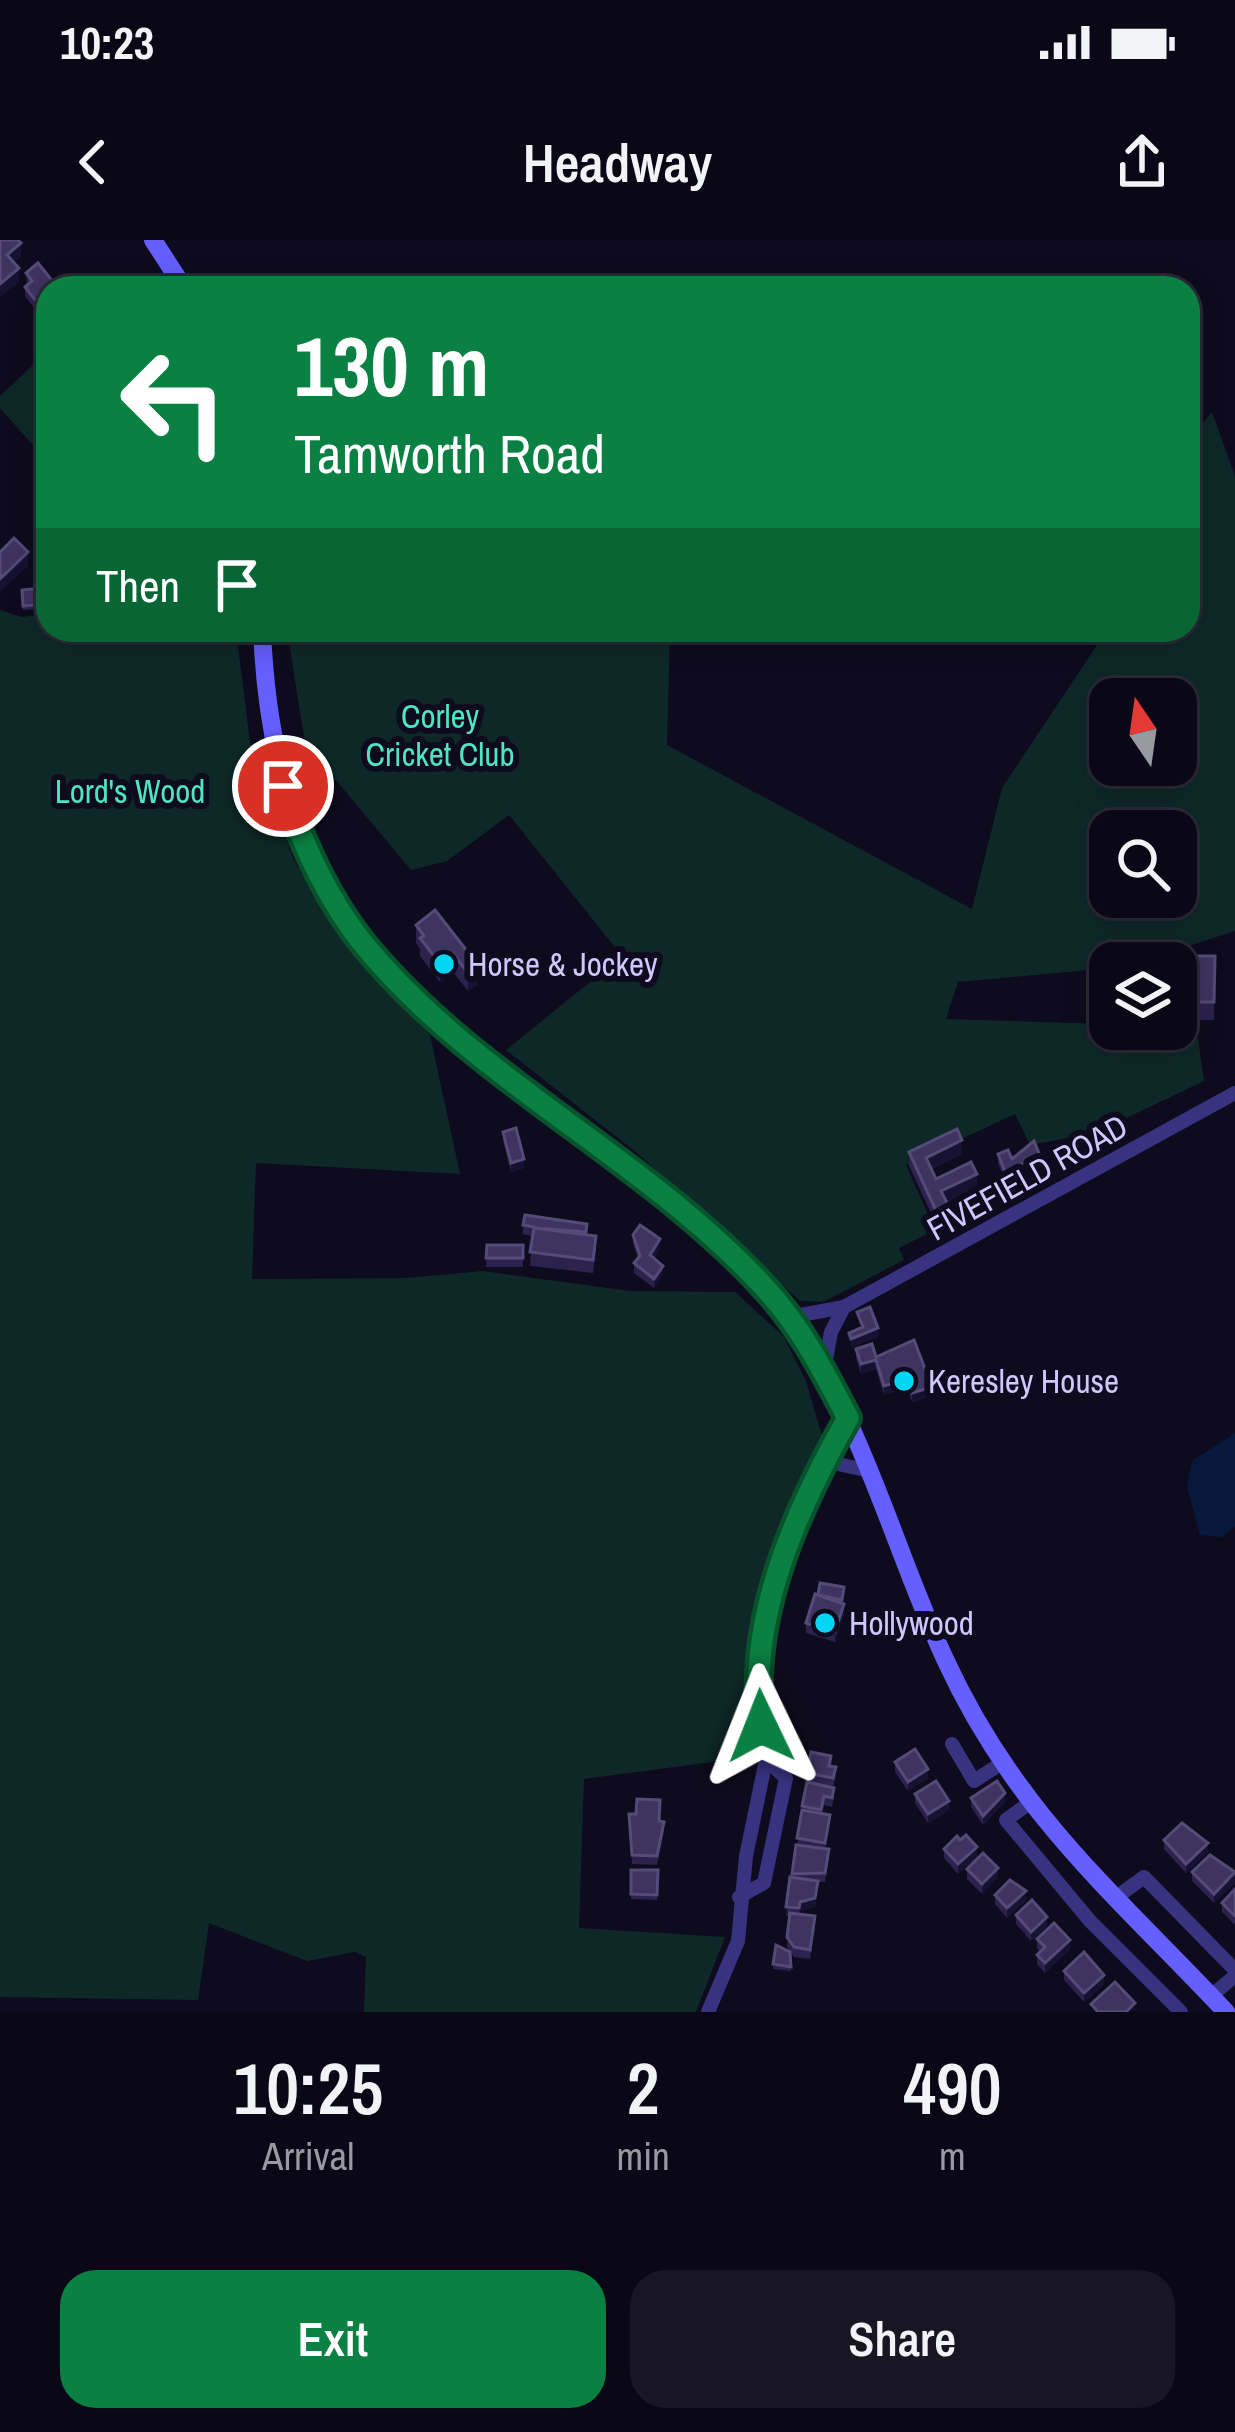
<!DOCTYPE html>
<html lang="en">
<head>
<meta charset="utf-8">
<style>
	:root { --surface:#0a0816; --page:#181623; --text:#f1f3f6; --muted:#999aa1; --line:#2a2935; --accent:#0b8043 }
	body { margin:0; font-family:"Archivo Narrow",sans-serif; background:var(--page); color:var(--text); height:100vh; display:flex; flex-direction:column; font-size:45px; white-space:nowrap }
	* { box-sizing:border-box; margin:0 }
	p { font-size:39px; color:var(--muted) }
	.icon { flex:none; width:66px; height:66px; fill:none; stroke:currentColor; stroke-width:2; stroke-linecap:round; stroke-linejoin:round }
	.map { position:relative; height:1772px; overflow:hidden }
	.details { display:flex; flex-direction:column; background:var(--surface); flex:1 }
	.details>* { flex:none }
	.top-card { position:absolute; left:36px; top:36px; width:1164px; height:366px; border-radius:36px; box-shadow:0 6px 30px #0003,0 0 0 3px var(--line); background:#0b8043; color:#fff; overflow:hidden }
	.needle { width:78px; rotate:347deg }
	.tools { position:absolute; left:1089px; top:438px; display:grid; gap:24px }
	.tools a { display:grid; place-items:center; width:108px; height:108px; border-radius:24px; background:var(--surface); box-shadow:0 6px 30px #0003,0 0 0 3px var(--line); font-size:60px }
	.pin { position:absolute; display:grid; place-items:center; width:102px; height:102px; color:#fff; margin:-51px; border:6px solid #fff; border-radius:50%; box-shadow:0 3px 12px #0007 }
	.me { position:absolute; width:132px; margin:-66px; rotate:358deg; stroke-linejoin:round; filter:drop-shadow(0 0 9px #0008) }
	.turn { display:flex; align-items:center; gap:42px; height:252px; padding:0 60px; font-size:54px }
	.turn .icon { width:156px; height:156px; stroke-width:2.5 }
	.turn b { display:block; font-size:84px; line-height:102px }
	.then { display:flex; align-items:center; height:114px; padding:0 60px; background:#0003; gap:24px; font-size:45px }
	.eta { display:flex; justify-content:space-evenly; align-items:center; height:204px; text-align:center }
	.eta b { font-size:72px; font-weight:600; line-height:84px }
	.primary-button { display:flex; gap:24px; margin-top:auto; padding:24px 60px }
	.primary-button a { flex:1; height:138px; border-radius:36px; background:var(--accent); color:#fff; font-size:48px; font-weight:600; line-height:138px; text-align:center }
	.primary-button a+a { background:var(--page); color:var(--text) }
	.status { display:flex; justify-content:space-between; align-items:center; height:84px; padding:0 60px; background:var(--surface); direction:ltr }
	.status svg { height:33px; fill:currentColor }
	header { display:flex; justify-content:space-between; align-items:center; height:156px; padding:0 60px; background:var(--surface); font-size:54px; font-weight:600 }
	.map>svg:first-child { display:block }
</style>
</head>
<body>
<div class="status"><b>10:23</b><svg viewBox="0 0 49 12"><path d="M0 12V9h3v3zM5 12V6h3v6zM10 12V3h3v9zM15 12V0h3v12zM26 1h20v11H26zM47 4h2v5h-2z"/></svg></div>
<header><svg class="icon" aria-label="back" viewBox="0 0 24 24"><path d="M15 5l-7 7 7 7"/></svg>Headway<svg class="icon" aria-label="share" viewBox="0 0 24 24"><path d="M12 15V3M7 8l5-5 5 5M5 13v7h14v-7"/></svg></header>
<div class="map">
<svg width="1235" height="1772" viewBox="0 0 1235 1772">
	<rect width="100%" height="100%" fill="#0e0b1e"/>
	<!-- green -->
	<g fill="#0e2828" fill-rule="evenodd">
		<path d="M48,111V222L0,168V156Z"/>
		<path d="M1212,172L1235,236V691L1167,713L1162,723H1110V728L958,742L946,779L1110,784V789L1183,786L1198,799L1204,841L1095,893L1030,905L1015,874L906,925L935,990L899,1008L904,1020L823,1062L800,1061L637,913L506,810L622,716L509,575L447,621L411,630L305,503L287,390H670L667,505L972,669L1002,548L1107,390H1188V201ZM1110,459H1176V525H1110ZM1110,591H1176V657H1110Z"/>
		<path d="M0,370L21,377L48,374V390H236L250,502L293,618L342,700L430,795L460,934L256,923L252,1039L407,1038L483,1031L630,1051L735,1052L784,1097L806,1141L824,1203L755,1360L748,1466L757,1516L584,1539L579,1688L725,1697L696,1772H364L366,1717L355,1712L307,1721L209,1683L198,1760L0,1757Z"/>
	</g>
	<!-- water -->
	<path fill="#06193c" d="M1235,1193V1286L1222,1297L1200,1295L1187,1247L1192,1221Z"/>
	<g fill="none" stroke-linecap="round" stroke-linejoin="round">
		<!-- minor -->
		<g stroke="#373380" stroke-width="14">
			<path d="M789,1077L844,1067L1235,853"/>
			<path d="M824,1131L831,1092L844,1067"/>
			<path d="M824,1221L870,1231"/>
			<path d="M952,1504L974,1541L1002,1523"/>
			<path d="M1028,1564L1006,1580L1090,1681L1181,1772"/>
			<path d="M739,1657L764,1643L786,1538L766,1520"/>
			<path d="M1114,1659L1144,1637L1235,1730"/>
			<path d="M1211,1756L1235,1736"/>
			<path d="M708,1772L738,1701L746,1616L766,1520L756,1451L765,1369L824,1221L848,1178"/>
		</g>
		<!-- secondary -->
		<g stroke="#665fff" stroke-width="18">
			<path d="M153,0L184,48"/>
			<path d="M262,390C276,734 469,778 689,978C725,1011 763,1042 791,1081C864,1184 893,1307 945,1419C1015,1572 1115,1654 1226,1772"/>
		</g>
	</g>
	<!-- wall -->
	<g fill="#2b224d">
		<path d="M26,33L58,48L39,74L25,56V47L27,45Z"/>
		<path d="M42,348L44,368L23,370L22,350Z"/>
		<path d="M416,685L478,725V744L468,751L453,732L440,742L420,716V709L416,703Z"/>
		<path d="M1215,716L1214,780H1176V723Z"/>
		<path d="M503,892L524,928L511,932L503,901Z"/>
		<path d="M909,912L962,914L931,929L936,939L977,948L946,962L949,981L937,986L909,926Z"/>
		<path d="M998,914L1012,919L1040,925L1005,941L998,923Z"/>
		<path d="M587,984V994L596,1009L593,1033L530,1026L532,996L523,994V985Z"/>
		<path d="M633,995L660,1008L654,1018L663,1035L654,1048L634,1033V1023L638,1018L633,1004Z"/>
		<path d="M487,1005H523V1027H486Z"/>
		<path d="M856,1109L876,1117L932,1156L912,1162L907,1148L884,1155L876,1129L861,1134L856,1118Z"/>
		<path d="M844,1347L842,1363L844,1373L835,1402L806,1393V1383L818,1355Z"/>
		<path d="M895,1522L928,1538L908,1551L895,1532Z"/>
		<path d="M830,1526L836,1536L833,1547L807,1542V1533Z"/>
		<path d="M807,1542L834,1557L832,1567L824,1565L822,1573L830,1584L825,1609L829,1618L825,1642H818L815,1667L800,1671L799,1674L815,1685L810,1719L794,1717L787,1707L790,1676H786Z"/>
		<path d="M915,1554L949,1570L928,1583L915,1563Z"/>
		<path d="M971,1558L1005,1562L983,1585L971,1567Z"/>
		<path d="M629,1574L660,1581L664,1591L657,1625L632,1624Z"/>
		<path d="M1164,1600L1208,1612L1186,1633L1164,1609Z"/>
		<path d="M944,1609L977,1616L958,1634L944,1618Z"/>
		<path d="M967,1629L998,1637L982,1654L967,1639Z"/>
		<path d="M631,1630H658L657,1660L631,1659Z"/>
		<path d="M1192,1632H1235V1643L1214,1663L1192,1641Z"/>
		<path d="M1235,1649V1685L1222,1672V1663Z"/>
		<path d="M995,1655L1026,1660L1007,1678L995,1664Z"/>
		<path d="M1016,1675L1047,1686L1031,1701L1016,1684Z"/>
		<path d="M1037,1699L1070,1709L1045,1733L1037,1724V1715L1040,1712L1037,1708Z"/>
		<path d="M776,1705L791,1727V1731L773,1729Z"/>
		<path d="M1064,1731L1104,1744L1084,1762L1064,1740Z"/>
	</g>
	<!-- shaded-wall -->
	<g fill="#181232">
		<path d="M21,3V17L7,28V15Z"/>
		<path d="M19,28V42L0,57V44Z"/>
		<path d="M48,58V67L39,74V65Z"/>
		<path d="M28,312V326L0,352V339Z"/>
		<path d="M453,714V732L440,742V724Z"/>
		<path d="M478,725V744L468,751V733Z"/>
		<path d="M962,900V914L926,931V918Z"/>
		<path d="M1040,916V925L1005,941V932Z"/>
		<path d="M524,919V928L511,932V923Z"/>
		<path d="M977,934V948L941,964V951Z"/>
		<path d="M949,967V981L937,986V973Z"/>
		<path d="M660,999V1008L650,1024V1015Z"/>
		<path d="M663,1026V1035L654,1048V1039Z"/>
		<path d="M878,1088V1097L851,1108V1099Z"/>
		<path d="M876,1120V1129L861,1134V1124Z"/>
		<path d="M907,1139V1148L884,1155V1146Z"/>
		<path d="M932,1147V1156L912,1162V1153Z"/>
		<path d="M844,1364V1373L835,1402V1392Z"/>
		<path d="M928,1529V1538L908,1551V1542Z"/>
		<path d="M1005,1553V1562L983,1585V1576Z"/>
		<path d="M949,1561V1570L928,1583V1574Z"/>
		<path d="M1208,1603V1612L1186,1633V1624Z"/>
		<path d="M977,1607V1616L958,1634V1624Z"/>
		<path d="M998,1628V1637L982,1654V1644Z"/>
		<path d="M1235,1634V1643L1214,1663V1654Z"/>
		<path d="M818,1641L815,1667L800,1671L799,1677L800,1662Z"/>
		<path d="M1026,1651V1660L1007,1678V1668Z"/>
		<path d="M1047,1677V1686L1031,1701V1692Z"/>
		<path d="M1070,1700V1709L1045,1733V1723Z"/>
		<path d="M1104,1735V1744L1084,1762V1753Z"/>
	</g>
	<!-- building -->
	<g fill="#3d3460" stroke="#544b79" stroke-width="3">
		<path d="M0,0H18L21,3L7,15L19,28L0,44Z"/>
		<path d="M38,23L58,48H48V58L39,65L25,47L32,41L26,33Z"/>
		<path d="M14,298L28,312L0,339V312Z"/>
		<path d="M42,348L44,364L23,366L22,350Z"/>
		<path d="M435,670L478,725L468,733L453,714L440,724L420,698L424,696L416,685Z"/>
		<path d="M1171,716H1215L1214,762H1176V723H1171Z"/>
		<path d="M1119,718L1156,719V723H1119Z"/>
		<path d="M516,888L524,919L511,923L503,892Z"/>
		<path d="M957,889L962,900L926,918L936,939L971,922L977,934L941,951L949,967L937,973L909,912Z"/>
		<path d="M1034,901L1040,916L1005,932L998,914L1008,910L1012,919Z"/>
		<path d="M525,975L587,984L586,992L534,988V987L523,985Z"/>
		<path d="M640,985L660,999L650,1015L663,1026L654,1039L634,1023L640,1016L633,995Z"/>
		<path d="M534,988L596,996L593,1020L530,1012Z"/>
		<path d="M487,1005H523V1018H486Z"/>
		<path d="M870,1067L878,1088L851,1099L849,1093L863,1087L857,1072Z"/>
		<path d="M914,1100L932,1147L912,1153L907,1139L884,1146L876,1120L861,1124L856,1109L872,1104L876,1117Z"/>
		<path d="M820,1343L844,1347L842,1360L818,1355Z"/>
		<path d="M815,1354L844,1364L835,1392L806,1383Z"/>
		<path d="M915,1509L928,1529L908,1542L895,1522Z"/>
		<path d="M811,1512L831,1516L829,1526L836,1527L833,1538L807,1533Z"/>
		<path d="M936,1541L949,1561L928,1574L915,1554Z"/>
		<path d="M997,1541L1005,1553L983,1576L971,1558Z"/>
		<path d="M807,1542L834,1548L832,1558L824,1556L821,1570L802,1566Z"/>
		<path d="M637,1559L660,1560L659,1581L664,1582L657,1616L632,1615L629,1574H636Z"/>
		<path d="M802,1570L830,1575L825,1603L797,1598Z"/>
		<path d="M1182,1583L1208,1603L1186,1624L1164,1600Z"/>
		<path d="M966,1595L977,1607L958,1624L944,1609L957,1596L960,1600Z"/>
		<path d="M796,1605L829,1609L825,1633L792,1634Z"/>
		<path d="M983,1613L998,1628L982,1644L967,1629Z"/>
		<path d="M1210,1615L1235,1632L1214,1654L1192,1632Z"/>
		<path d="M631,1630H658L657,1655L631,1654Z"/>
		<path d="M790,1637L818,1641L815,1658L800,1662L799,1668L786,1667Z"/>
		<path d="M1010,1640L1026,1651L1007,1668L995,1655Z"/>
		<path d="M1235,1649V1676L1222,1663Z"/>
		<path d="M1032,1660L1047,1677L1031,1692L1016,1675Z"/>
		<path d="M790,1673L815,1676L810,1710L794,1707L787,1697Z"/>
		<path d="M1054,1683L1070,1700L1045,1723L1037,1715L1045,1707L1037,1699Z"/>
		<path d="M776,1705L790,1712L791,1727L773,1724Z"/>
		<path d="M1084,1712L1104,1735L1084,1753L1064,1731Z"/>
		<path d="M1115,1742L1135,1763L1126,1772H1098L1091,1764Z"/>
	</g>
	<g fill="none" stroke-linecap="round" stroke-linejoin="round">
		<!-- route casing -->
		<g stroke="#07532c" stroke-width="30">
			<path id="route" d="M283,546C301,601 325,655 361,701C472,839 644,916 764,1047C800,1085 824,1132 848,1178C796,1270 747,1379 761,1486"/>
		</g>
		<!-- route -->
		<use href="#route" stroke="#0b8043" stroke-width="21"/>
	</g>
	<!-- markers -->
	<g fill="#00d6f3" stroke="#0e0b1e" stroke-width="4.5">
		<circle cx="444" cy="724" r="12"/>
		<circle cx="904" cy="1141" r="12"/>
		<circle cx="825" cy="1383" r="12"/>
	</g>
	<g text-anchor="middle" stroke-width="12" stroke-linejoin="round" paint-order="stroke">
		<!-- park labels -->
		<g font-size="33" fill="#4ee5c2" stroke="#0e0b1e">
			<text x="440" y="488">Corley<tspan x="440" dy="38">Cricket Club</tspan></text>
			<text x="130" y="563">Lord's Wood</text>
		</g>
		<!-- poi labels -->
		<g font-size="33" fill="#cfc8ff" stroke="#0e0b1e" text-anchor="start">
			<text x="468" y="736">Horse &amp; Jockey</text>
			<text x="928" y="1153">Keresley House</text>
			<text x="849" y="1395">Hollywood</text>
		</g>
		<!-- street labels -->
		<g font-size="33" fill="#cfc8ff" stroke="#0e0b1e">
			<text transform="translate(1027 937) rotate(-29)" y="12">FIVEFIELD ROAD</text>
		</g>
	</g>
</svg>
<div class="tools">
<a><svg class="needle" viewBox="-14 -14 28 28"><path d="M0-13l5 13h-10z" fill="#e53935"/><path d="M0 13l5-13h-10z" fill="#999aa1"/></svg></a>
<a><svg class="icon" aria-label="search" viewBox="0 0 24 24"><circle cx="10" cy="10" r="6"/><path d="M15 15l6 6"/></svg></a>
<a><svg class="icon" aria-label="layers" viewBox="0 0 24 24"><path d="M12 4l9 5-9 5-9-5zM3 14l9 5 9-5"/></svg></a>
</div>
<div class="pin" style="left:283px;top:546px;background:#d93025"><svg class="icon" aria-label="arrive" viewBox="0 0 24 24"><path d="M6 21V4h12l-3 4 3 4H6"/></svg></div>
<svg class="me" style="left:761px;top:1486px" viewBox="-20 -20 40 40"><path d="M0-17L14 15 0 8-14 15z" fill="#0b8043" stroke="#fff" stroke-width="4"/></svg>
<div class="top-card">
<div class="turn"><svg class="icon" aria-label="left" viewBox="0 0 24 24"><path d="M17 20v-9H6M10 6l-5 5 5 5"/></svg><div><b>130 m</b>Tamworth Road</div></div>
<div class="then">Then<svg class="icon" aria-label="arrive" viewBox="0 0 24 24"><path d="M6 21V4h12l-3 4 3 4H6"/></svg></div>
</div>
</div>
<section class="details">
<div class="eta">
<div><b>10:25</b><p>Arrival</p></div>
<div><b>2</b><p>min</p></div>
<div><b>490</b><p>m</p></div>
</div>
<div class="primary-button"><a>Exit</a><a>Share</a></div>
</section>
</body>
</html>
